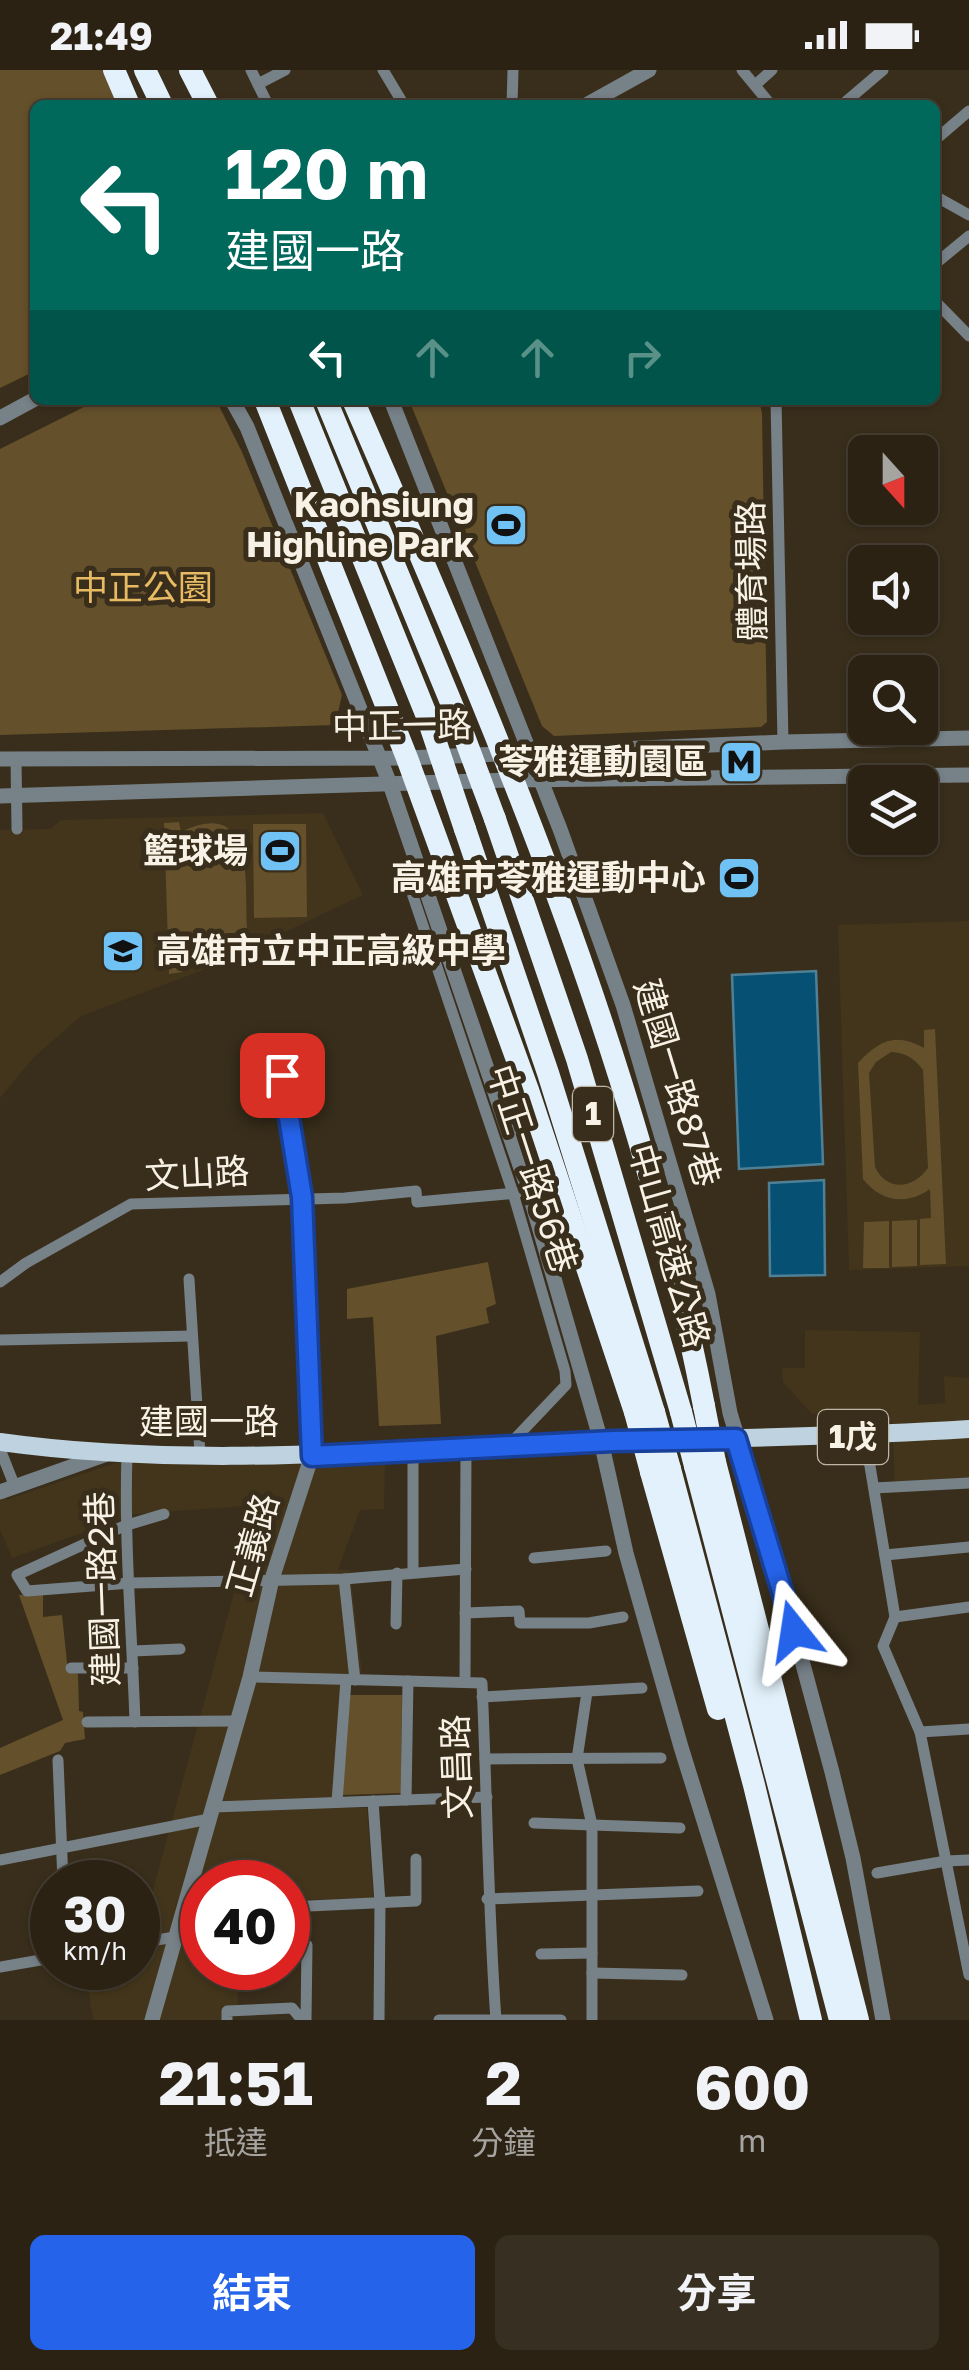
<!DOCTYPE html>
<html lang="zh-TW">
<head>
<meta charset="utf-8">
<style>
	:root { --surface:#2b2214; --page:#372f22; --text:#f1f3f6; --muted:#a6a4a0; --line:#473f34; --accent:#2563eb }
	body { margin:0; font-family:"Golos Text","Noto Sans TC",sans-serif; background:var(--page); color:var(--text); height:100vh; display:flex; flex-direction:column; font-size:38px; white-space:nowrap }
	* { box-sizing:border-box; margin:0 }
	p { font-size:32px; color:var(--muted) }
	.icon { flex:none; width:55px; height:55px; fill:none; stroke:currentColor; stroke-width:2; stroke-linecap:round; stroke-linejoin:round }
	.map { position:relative; height:1950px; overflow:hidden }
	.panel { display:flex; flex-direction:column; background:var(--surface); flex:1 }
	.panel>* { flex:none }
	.guide { position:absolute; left:30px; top:30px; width:910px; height:305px; border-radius:15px; box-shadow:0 2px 8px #0004,0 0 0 2px var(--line); background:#00695c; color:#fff; overflow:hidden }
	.needle { width:65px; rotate:159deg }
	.controls { position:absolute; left:848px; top:365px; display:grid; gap:20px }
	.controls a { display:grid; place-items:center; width:90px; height:90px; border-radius:15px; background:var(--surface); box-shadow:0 2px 8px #0004,0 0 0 2px var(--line); font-size:50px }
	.speed { position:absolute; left:30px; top:1790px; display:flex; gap:20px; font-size:50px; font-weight:700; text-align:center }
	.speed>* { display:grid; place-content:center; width:130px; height:130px; border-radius:50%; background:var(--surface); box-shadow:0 2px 8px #0004,0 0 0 2px var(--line); line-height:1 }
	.speed small { font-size:25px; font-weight:400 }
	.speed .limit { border:15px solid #d22; background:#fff; color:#111 }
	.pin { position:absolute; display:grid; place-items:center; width:85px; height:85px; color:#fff; margin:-42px; border-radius:20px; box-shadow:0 5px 15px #0006 }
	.me { position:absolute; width:110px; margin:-55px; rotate:345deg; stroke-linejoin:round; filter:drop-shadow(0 0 8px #0008) }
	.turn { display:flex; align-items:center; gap:35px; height:210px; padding:0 30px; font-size:45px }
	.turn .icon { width:130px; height:130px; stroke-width:2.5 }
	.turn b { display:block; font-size:70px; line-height:85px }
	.lanes { display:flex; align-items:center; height:95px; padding:0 30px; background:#0003; justify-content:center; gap:50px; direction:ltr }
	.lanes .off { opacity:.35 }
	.eta { display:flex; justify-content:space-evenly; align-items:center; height:170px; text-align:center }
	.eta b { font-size:60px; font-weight:700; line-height:70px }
	.primary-button { display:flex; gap:20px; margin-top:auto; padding:20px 30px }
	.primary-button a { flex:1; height:115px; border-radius:15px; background:var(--accent); color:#fff; font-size:40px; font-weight:700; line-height:115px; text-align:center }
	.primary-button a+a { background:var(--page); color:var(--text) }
	.status { display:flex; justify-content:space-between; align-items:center; height:70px; padding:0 50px; background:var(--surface); direction:ltr }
	.status svg { height:28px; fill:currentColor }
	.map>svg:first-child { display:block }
</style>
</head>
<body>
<div class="status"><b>21:49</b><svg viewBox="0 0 49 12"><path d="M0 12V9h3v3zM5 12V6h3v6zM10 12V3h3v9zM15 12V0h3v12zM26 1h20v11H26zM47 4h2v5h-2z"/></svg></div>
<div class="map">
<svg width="969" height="1950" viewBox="0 0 969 1950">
	<rect width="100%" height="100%" fill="#392e1b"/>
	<!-- built -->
	<g fill="#42351b">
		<path d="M323,743L363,825L211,897L81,946L34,987L0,1028V760L50,759L61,750Z"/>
		<path d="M969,851V1196L849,1200L838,855Z"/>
		<path d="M805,1260L920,1262L918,1335L945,1333L944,1306L969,1308V1418L895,1420L892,1351L812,1344L783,1312L782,1298H805Z"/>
		<path d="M121,1391L385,1392L384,1439L360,1440L338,1500H350L362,1603L342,1604L332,1738H367L373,1828L288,1830V1812H202V1898H237L238,1936H222V1950H93L85,1898H138V1875L258,1435L135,1444L12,1488L0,1459V1412L6,1430Z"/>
	</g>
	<!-- green -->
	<g fill="#64502b" fill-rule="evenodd">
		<path d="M0,0H106L119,35H35V301L0,318Z"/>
		<path d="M98,330H216L242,382L342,625L335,655L0,665V379Z"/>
		<path d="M409,330H759L762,343L767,652L761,657L554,666L542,656Z"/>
		<path d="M179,752L181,762C255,726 245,810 247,857C239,889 206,893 181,876L182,902L169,904L164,753Z"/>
		<path d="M253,754H306L307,847L254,848Z"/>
		<path d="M935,959L946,1194L920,1195V1149L931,1148L930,1119C907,1135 882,1133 863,1109L858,993C879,970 896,962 924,978V960ZM891,982C906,983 914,988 923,1000L928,1098C913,1119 887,1122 875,1097L869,1003L876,992Z"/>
		<path d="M917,1150V1196L892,1197V1151Z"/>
		<path d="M889,1151V1198H863L864,1152Z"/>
		<path d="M488,1192L496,1234L486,1238L489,1253L436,1266L441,1354L379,1356L373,1247L347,1249V1219Z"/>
		<path d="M19,1525H43V1547L62,1545L68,1602L78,1604L79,1641L83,1642L85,1669L65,1673L60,1681L0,1705V1678L63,1650Z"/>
		<path d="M350,1625H402L401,1723L342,1725Z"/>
	</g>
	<!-- water -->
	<g fill="#065073" stroke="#4f8095" stroke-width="2.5">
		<path d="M816,901L823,1094L739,1099L732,905Z"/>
		<path d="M824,1110L825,1205L770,1206L769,1113Z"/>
	</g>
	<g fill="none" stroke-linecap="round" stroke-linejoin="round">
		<!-- minor -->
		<g stroke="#778188" stroke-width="11">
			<path d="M251,0L268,35"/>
			<path d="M383,0L404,35"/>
			<path d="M742,0L771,35"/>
			<path d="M258,14L285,0"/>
			<path d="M755,15L772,0"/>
			<path d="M512,35L513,0"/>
			<path d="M842,35L883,0"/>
			<path d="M935,70L969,41"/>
			<path d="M935,126L969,145"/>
			<path d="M935,194L969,166"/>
			<path d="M935,231L969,266"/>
			<path d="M776,330L783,672"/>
			<path d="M16,689L17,759"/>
			<path d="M412,823L513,1123L565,1301L566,1315L509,1375"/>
			<path d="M282,1005L302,1127L312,1385"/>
			<path d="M189,1209L200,1384"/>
			<path d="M0,1212L26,1193L131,1134L345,1128L416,1121L417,1132L517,1123"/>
			<path d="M0,1270L192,1266"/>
			<path d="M865,1366L895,1547L883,1576L920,1662L969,1905"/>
			<path d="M0,1379L15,1417"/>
			<path d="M413,1379V1502"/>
			<path d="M127,1384C124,1473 132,1562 135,1652"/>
			<path d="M874,1418L969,1413"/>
			<path d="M164,1444L124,1456L17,1505L27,1521L131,1513L344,1509L466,1499"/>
			<path d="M885,1485L969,1477"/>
			<path d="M534,1488L606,1481"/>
			<path d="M344,1509L355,1610"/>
			<path d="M465,1543L519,1541L520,1553H589L623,1547"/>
			<path d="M895,1547L969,1537"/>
			<path d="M396,1554L397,1503"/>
			<path d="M133,1581L180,1579"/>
			<path d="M71,1598H133"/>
			<path d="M250,1607L482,1613C487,1725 488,1838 496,1950"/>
			<path d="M465,1612L466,1377"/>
			<path d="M587,1622L577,1689L592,1755V1950"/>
			<path d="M482,1627L642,1618"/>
			<path d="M87,1652L237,1651"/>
			<path d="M920,1662L969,1659"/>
			<path d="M485,1689L661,1688"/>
			<path d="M58,1690L63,1812"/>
			<path d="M406,1730L408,1611"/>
			<path d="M373,1731L380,1833L379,1950"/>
			<path d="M337,1732L346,1610"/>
			<path d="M213,1737L487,1727"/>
			<path d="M534,1753L680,1758"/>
			<path d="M0,1790L209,1749"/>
			<path d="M877,1803L946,1791L969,1790"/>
			<path d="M487,1829L698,1821"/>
			<path d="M288,1837L416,1831V1789"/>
			<path d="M183,1840L202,1839"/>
			<path d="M138,1873L175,1867"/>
			<path d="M541,1884L592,1883"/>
			<path d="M0,1897L52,1888"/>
			<path d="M592,1903L682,1905"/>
			<path d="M227,1950V1941L292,1938L302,1950"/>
			<path d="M306,1950L307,1875"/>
			<path d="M439,1950H561"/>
		</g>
		<!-- tertiary -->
		<g stroke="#778188" stroke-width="15">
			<path d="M586,35L649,0"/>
			<path d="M232,330L247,357L390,714L529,1122L601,1371L626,1483L681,1677L766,1950"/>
			<path d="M391,330L560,759L623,935L708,1224L730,1343L784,1524L832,1702L853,1788L883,1950"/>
			<path d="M0,348L35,329"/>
			<path d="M0,689L407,688L783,672L969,668"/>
			<path d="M0,726L513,710L969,705"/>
			<path d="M0,1422L107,1384"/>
			<path d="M152,1950L250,1607L272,1509L312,1385"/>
		</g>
		<!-- primary -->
		<path stroke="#bed2e0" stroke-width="18" d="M0,1372C185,1398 374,1381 560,1373C696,1368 833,1368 969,1359"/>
		<!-- motorway -->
		<g stroke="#e2f1fb" stroke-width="22">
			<path d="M114,0L129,35"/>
			<path d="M145,0L162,35"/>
			<path d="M190,0L208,35"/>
			<path d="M265,330L407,688L528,1020L635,1342"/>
			<path d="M299,330L428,649"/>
			<path d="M326,330L455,642"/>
			<path d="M353,330C495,655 637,986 704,1336"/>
			<path d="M495,749L577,989L681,1342"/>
			<path d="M465,759L548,1003L654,1342"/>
			<path d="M715,1392L858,1950"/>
			<path d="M695,1396L840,1950"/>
			<path d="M670,1399L754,1715L811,1950"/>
			<path d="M651,1402L718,1639"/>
		</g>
		<!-- motorway-bridge -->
		<g stroke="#e2f1fb" stroke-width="22">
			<path d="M455,642L495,749"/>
			<path d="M428,649L465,759"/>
			<path d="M704,1336L715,1392"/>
			<path d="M635,1342L651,1402"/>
			<path d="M654,1342L670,1399"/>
			<path d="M681,1342L695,1396"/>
		</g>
	</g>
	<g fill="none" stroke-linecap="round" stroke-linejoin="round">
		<!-- route casing -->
		<g stroke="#184099" stroke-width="25">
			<path id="route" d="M282,1005L302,1127L312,1386L613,1371L736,1369L794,1561"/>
		</g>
		<!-- route -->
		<use href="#route" stroke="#2563eb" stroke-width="18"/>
	</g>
	<!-- icons -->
	<defs>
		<g id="stadium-square" transform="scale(2.25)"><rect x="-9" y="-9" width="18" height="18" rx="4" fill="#70c1f4" stroke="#392e1b"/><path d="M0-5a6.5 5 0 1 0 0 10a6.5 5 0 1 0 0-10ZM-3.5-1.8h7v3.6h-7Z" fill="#111"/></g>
		<g id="metro-square" transform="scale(2.25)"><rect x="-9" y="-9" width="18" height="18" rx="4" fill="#70c1f4" stroke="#392e1b"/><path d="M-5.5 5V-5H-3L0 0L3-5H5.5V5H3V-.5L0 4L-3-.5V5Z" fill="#111"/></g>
		<g id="school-square" transform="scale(2.25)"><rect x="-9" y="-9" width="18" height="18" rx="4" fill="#70c1f4" stroke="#392e1b"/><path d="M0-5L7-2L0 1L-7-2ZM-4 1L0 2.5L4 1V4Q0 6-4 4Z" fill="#111"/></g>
	</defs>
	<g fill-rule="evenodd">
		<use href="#stadium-square" x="506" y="455"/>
		<use href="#metro-square" x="741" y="692"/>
		<use href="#stadium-square" x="280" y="781"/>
		<use href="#stadium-square" x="739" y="808"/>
		<use href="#school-square" x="123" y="881"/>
	</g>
	<g text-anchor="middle" stroke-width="10" stroke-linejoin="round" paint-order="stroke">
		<!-- shield labels -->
		<g fill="#392e1b" stroke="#bfb6a8" stroke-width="2.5">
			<rect x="573" y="1017" width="40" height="54" rx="8"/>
			<rect x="818" y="1340" width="70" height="54" rx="8"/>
		</g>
		<g font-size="32" font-weight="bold" fill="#f8f1e5">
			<text x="593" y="1055">1</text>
			<text x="853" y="1378">1戊</text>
		</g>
		<!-- poi labels -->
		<g font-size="35" font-weight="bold" fill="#f8f1e5" stroke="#392e1b" text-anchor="end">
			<text x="474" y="447">Kaohsiung<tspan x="474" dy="40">Highline Park</tspan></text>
			<text x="708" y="704">苓雅運動園區</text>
			<text x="248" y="793">籃球場</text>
			<text x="706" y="820">高雄市苓雅運動中心</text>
			<text x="156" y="893" text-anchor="start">高雄市立中正高級中學</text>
		</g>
		<!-- street labels -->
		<g font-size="35" fill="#f8f1e5" stroke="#392e1b">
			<text transform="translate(752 501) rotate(-91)" y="12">體育場路</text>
			<text transform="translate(402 656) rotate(-1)" y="12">中正一路</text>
			<text transform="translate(677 1013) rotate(73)" y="12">建國一路87巷</text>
			<text transform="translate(532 1099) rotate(72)" y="12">中正一路56巷</text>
			<text transform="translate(197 1104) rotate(-3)" y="12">文山路</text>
			<text transform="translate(669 1176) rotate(74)" y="12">中山高速公路</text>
			<text x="209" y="1364">建國一路</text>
			<text transform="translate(253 1475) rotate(-74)" y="12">正義路</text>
			<text transform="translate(103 1519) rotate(-92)" y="12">建國一路2巷</text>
			<text transform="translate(457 1697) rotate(-92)" y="12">文昌路</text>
		</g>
		<!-- park labels -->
		<g font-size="35" fill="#e7ba63" stroke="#392e1b">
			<text x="143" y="530">中正公園</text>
		</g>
	</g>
</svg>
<div class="controls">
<a><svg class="needle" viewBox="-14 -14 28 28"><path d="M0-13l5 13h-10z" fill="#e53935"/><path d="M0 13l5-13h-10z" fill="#a6a4a0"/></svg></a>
<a><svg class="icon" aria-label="sound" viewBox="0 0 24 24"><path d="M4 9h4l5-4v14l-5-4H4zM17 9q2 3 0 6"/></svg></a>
<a><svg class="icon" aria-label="search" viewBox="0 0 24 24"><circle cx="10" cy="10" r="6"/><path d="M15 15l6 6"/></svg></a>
<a><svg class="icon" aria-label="layers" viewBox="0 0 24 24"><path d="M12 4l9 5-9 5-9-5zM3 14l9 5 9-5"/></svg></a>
</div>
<div class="speed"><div>30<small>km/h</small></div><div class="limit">40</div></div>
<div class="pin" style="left:282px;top:1005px;background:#d93025"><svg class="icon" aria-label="arrive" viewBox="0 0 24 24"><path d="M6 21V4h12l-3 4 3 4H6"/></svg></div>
<svg class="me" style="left:794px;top:1561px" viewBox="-20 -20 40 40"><path d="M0-17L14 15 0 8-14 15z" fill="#2563eb" stroke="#fff" stroke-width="4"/></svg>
<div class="guide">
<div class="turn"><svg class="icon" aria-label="left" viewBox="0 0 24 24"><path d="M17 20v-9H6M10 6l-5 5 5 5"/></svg><div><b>120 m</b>建國一路</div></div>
<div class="lanes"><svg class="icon" aria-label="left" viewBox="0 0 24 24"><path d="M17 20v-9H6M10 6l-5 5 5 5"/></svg><svg class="icon off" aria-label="ahead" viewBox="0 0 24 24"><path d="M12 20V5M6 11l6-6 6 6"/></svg><svg class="icon off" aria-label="ahead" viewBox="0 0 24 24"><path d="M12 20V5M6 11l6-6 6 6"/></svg><svg class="icon off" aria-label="right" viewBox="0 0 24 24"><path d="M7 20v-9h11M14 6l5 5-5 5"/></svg></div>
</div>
</div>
<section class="panel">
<div class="eta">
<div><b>21:51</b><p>抵達</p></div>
<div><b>2</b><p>分鐘</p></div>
<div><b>600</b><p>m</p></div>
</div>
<div class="primary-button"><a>結束</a><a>分享</a></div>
</section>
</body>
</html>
